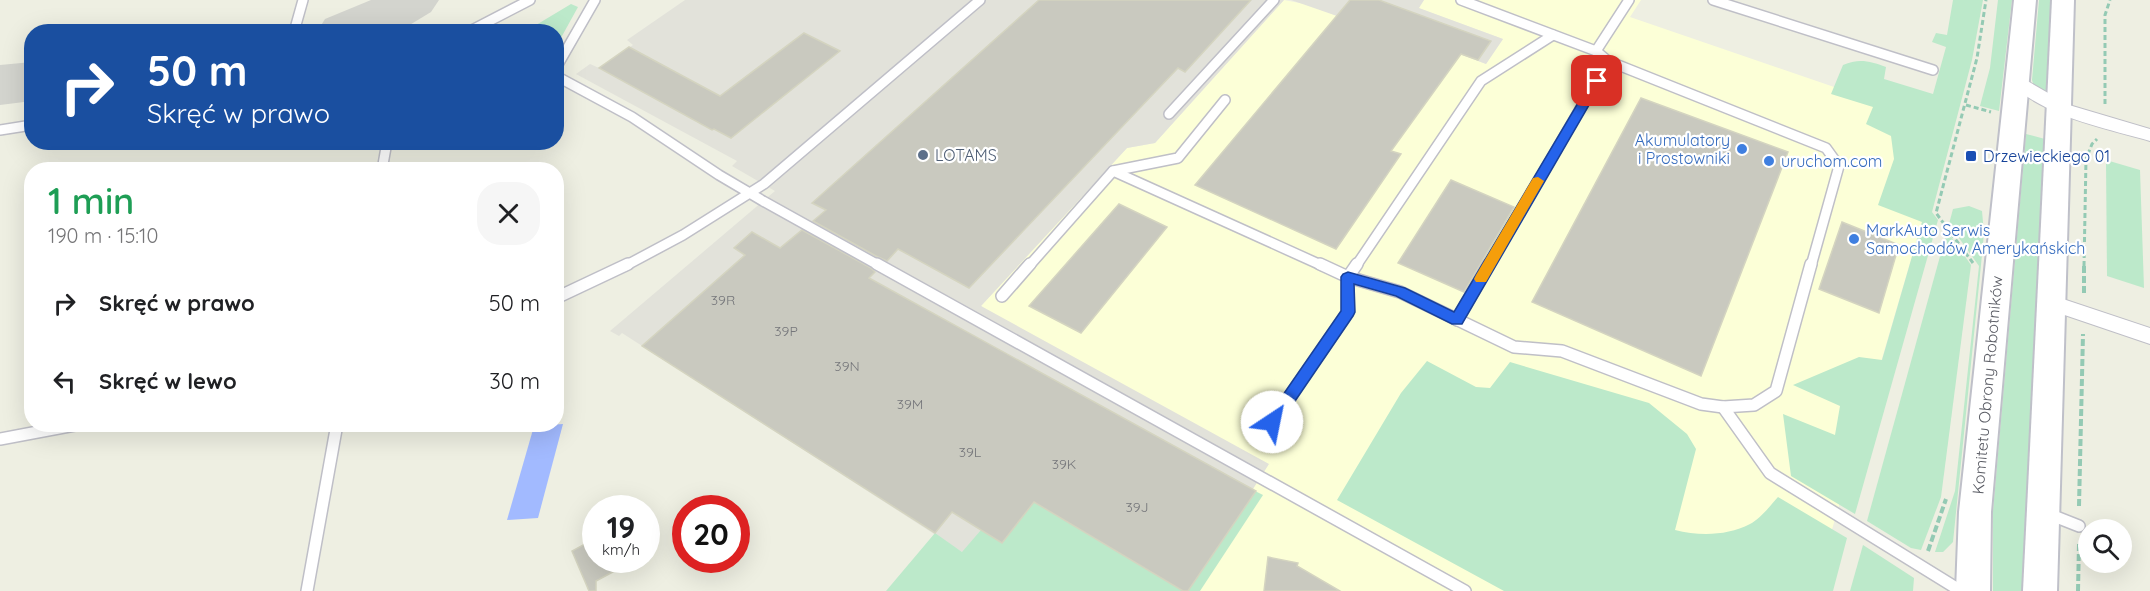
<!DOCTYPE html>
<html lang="pl">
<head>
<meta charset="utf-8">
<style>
	:root { --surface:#fff; --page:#f6f6f6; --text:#202124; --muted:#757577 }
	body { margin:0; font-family:Quicksand,sans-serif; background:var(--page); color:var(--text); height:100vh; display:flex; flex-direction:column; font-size:22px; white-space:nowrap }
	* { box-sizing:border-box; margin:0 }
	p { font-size:20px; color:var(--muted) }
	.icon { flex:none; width:33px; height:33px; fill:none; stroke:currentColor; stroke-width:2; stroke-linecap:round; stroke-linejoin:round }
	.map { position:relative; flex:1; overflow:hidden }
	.side { position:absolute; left:24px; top:162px; width:540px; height:270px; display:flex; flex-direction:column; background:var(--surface); border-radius:24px; box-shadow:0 6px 24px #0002 }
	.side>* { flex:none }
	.hud { position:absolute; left:24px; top:24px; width:540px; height:126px; border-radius:24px; box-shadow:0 6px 24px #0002; background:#1a4fa0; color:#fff; overflow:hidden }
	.buttons { position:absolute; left:2078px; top:519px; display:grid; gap:12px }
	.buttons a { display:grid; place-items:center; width:54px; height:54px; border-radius:50%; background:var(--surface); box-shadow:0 6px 24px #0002; font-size:30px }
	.speed { position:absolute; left:582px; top:495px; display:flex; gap:12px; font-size:30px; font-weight:700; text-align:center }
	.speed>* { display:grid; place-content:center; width:78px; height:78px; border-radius:50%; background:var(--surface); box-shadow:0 6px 24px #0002; line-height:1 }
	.speed small { font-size:15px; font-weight:400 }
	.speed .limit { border:9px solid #d22; background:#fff; color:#111 }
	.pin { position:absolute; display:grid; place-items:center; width:51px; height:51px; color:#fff; margin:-26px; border-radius:12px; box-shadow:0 3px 9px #0006 }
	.me { position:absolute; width:66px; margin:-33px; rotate:34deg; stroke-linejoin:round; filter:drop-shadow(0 0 4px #0008) }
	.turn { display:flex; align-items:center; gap:21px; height:126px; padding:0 24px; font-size:27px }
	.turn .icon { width:78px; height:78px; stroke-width:2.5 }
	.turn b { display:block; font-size:42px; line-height:51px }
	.round { display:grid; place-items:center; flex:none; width:63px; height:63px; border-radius:24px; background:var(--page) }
	.headline { display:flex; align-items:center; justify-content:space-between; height:102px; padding:0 24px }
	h1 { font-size:36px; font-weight:600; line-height:45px; color:#1e9e55 }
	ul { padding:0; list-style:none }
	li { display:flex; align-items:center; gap:18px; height:78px; padding:0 24px }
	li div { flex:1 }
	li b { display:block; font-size:22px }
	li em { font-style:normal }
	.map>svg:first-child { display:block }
</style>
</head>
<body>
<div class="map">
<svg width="2150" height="591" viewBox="0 0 2150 591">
	<rect width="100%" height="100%" fill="#eeefe2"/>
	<!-- commercial -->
	<path fill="#fcffd7" d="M1284,0L1310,5L1337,16L1343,9L1486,64L1503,39L1418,8L1424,0H1641L1630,17L1945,125L1941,157L1814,591H1188L1255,492L981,306L1127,148L1155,143Z"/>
	<!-- industrial -->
	<g fill="#e2e2da">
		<path d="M685,0H1284L1155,143L1127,148L981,306L1269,464L1253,489L1255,491L1188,591H1183L1034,502L1002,543L962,552L622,333L619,336L610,331L775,191L732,166L737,161L576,74L590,64L599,68L633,45L627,40Z"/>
		<path d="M1291,0H1424L1419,8L1503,39L1486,64L1343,9L1337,16Z"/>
	</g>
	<!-- green -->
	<g fill="#bce9ca">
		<path d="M1953,0H1983L1972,60L1932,212L1938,220L1855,514L1791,476L1783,414L1835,435L1840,406L1793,385L1859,357L1882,360L1922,222L1878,205L1894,159L1891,136L1866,124L1873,107L1831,94L1843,65C1859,58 1870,61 1886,67L1884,79L1933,94L1946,47L1932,42L1936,33L1947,35Z"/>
		<path d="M1998,0H2012L1999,111L1980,106L1990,68Z"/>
		<path d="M2039,0H2052L2047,96L2034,87L2032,80Z"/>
		<path d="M571,4L578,7L557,45L556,32L526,31Z"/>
		<path d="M2026,134L2045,139L2022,591H1993V511Z"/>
		<path d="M2106,160L2140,170L2144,288L2107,276Z"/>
		<path d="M1969,206L1982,211L1984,233L1981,265L1953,542L1943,552H1935L1955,491L1979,266L1949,224L1953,209Z"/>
		<path d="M1947,231L1971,265L1941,497L1921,550L1911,548L1867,521Z"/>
		<path d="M1427,361L1476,387L1490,388L1510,362L1649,403L1687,434L1696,449L1675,530C1699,536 1727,536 1750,524C1760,519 1770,506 1778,497L1847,538L1833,591H1504L1337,500L1401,393Z"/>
		<path d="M1255,491L1263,495L1200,591H1188Z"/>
		<path d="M1034,502L1183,591H886L935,533L962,552L981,530L1002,543Z"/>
		<path d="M1863,545L1914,578L1913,591H1850Z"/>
	</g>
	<!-- water -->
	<path fill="#a2baff" d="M563,424L538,518L507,520L534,426Z"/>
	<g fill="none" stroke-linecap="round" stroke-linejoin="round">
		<!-- taxiway -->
		<g fill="#d3d4ce" fill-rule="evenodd">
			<path d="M371,0H439L431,12L398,32H317L325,19Z"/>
			<path d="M32,62V101L0,105V65Z"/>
		</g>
	</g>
	<!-- building -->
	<g fill="#c9c9bf" stroke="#d4d4c0" stroke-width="1.5">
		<path d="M1039,0H1251L1185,72L1178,68L1157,90L969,288L898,249L887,261L876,256L813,221L826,210L812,203Z"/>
		<path d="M1350,0H1379L1491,41L1478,60L1461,54L1391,151L1401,154L1336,249L1195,185Z"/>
		<path d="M804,33L840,51L731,138L714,129L712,130L599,68L629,47L720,96Z"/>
		<path d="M1641,98L1788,152L1701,376L1532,302Z"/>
		<path d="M1451,180L1514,207L1464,292L1398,263Z"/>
		<path d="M1119,204L1167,227L1081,333L1029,306Z"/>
		<path d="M1842,222L1899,245L1879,313L1819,289Z"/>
		<path d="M802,230L871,268L875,272L869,278L1256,491L1188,591H1183L1034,502L1002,543L952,512L935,533L642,346L745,255L734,248L752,232L780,248Z"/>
		<path d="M596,538V560H635L596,581V591H589L572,551Z"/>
		<path d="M1268,557L1298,563L1297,566L1340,591H1264Z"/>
	</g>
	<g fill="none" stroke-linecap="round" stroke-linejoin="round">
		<!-- lane-far1 casing -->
		<g stroke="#bfbfc7" stroke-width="12">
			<g id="lane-far1">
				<path d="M1461,0L1596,51L1608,61L1826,148L1839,166L1811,266"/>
				<path d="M1713,0L1933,70"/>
				<path d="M294,32L303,0"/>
				<path d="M468,32L530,0"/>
				<path d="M1596,51L1629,0"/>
				<path d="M556,68L595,0"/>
				<path d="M556,76L632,117L719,175L763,201L880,266"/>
				<path d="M1169,114L1274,0"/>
				<path d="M0,130L32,125"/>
				<path d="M319,170H335"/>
				<path d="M382,170L387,142"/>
				<path d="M1113,171L1323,266"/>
				<path d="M625,266L683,235L764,184L980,0"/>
				<path d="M1029,266L1113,171L1178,158L1225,100"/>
				<path d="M1356,266L1481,81L1553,35"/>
				<path d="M1489,266L1608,61"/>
			</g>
		</g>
		<!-- lane casing -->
		<g stroke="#bfbfc7" stroke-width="14">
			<g id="lane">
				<path d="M877,264L1465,591"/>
				<path d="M1320,264L1348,277L1400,292L1514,347L1562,351L1701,404L1723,407L1754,405L1776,391L1811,264"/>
				<path d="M1002,296L1030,264"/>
				<path d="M556,298L628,264"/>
				<path d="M1457,320L1489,264"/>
				<path d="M1723,407L1770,473L1961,591"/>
				<path d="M1272,422L1348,312V277L1357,264"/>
				<path d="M0,439L80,424"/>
				<path d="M2046,513L2079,526"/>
				<path d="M307,591L337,424"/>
			</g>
		</g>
		<!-- street casing -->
		<g stroke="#bfbfc7" stroke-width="2">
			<g id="street">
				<path d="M2017,75L2069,105L2150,129V141C2101,127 2051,118 2011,85L2009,81L2011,77Z"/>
				<path d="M2051,295L2150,328V344L2044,308L2041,303L2044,298Z"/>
			</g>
		</g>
		<!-- secondary casing -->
		<g stroke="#bfc0c9" stroke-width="4">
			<g id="secondary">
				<path d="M2014,0H2036L1991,512L1990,591H1956L1959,512Z"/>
				<path d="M2052,0H2074L2057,591H2023Z"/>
			</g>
		</g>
		<!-- path-far1 -->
		<g stroke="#94cab4" stroke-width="3" stroke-dasharray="5 3" stroke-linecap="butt">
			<path d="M2105,104V15L2110,0"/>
			<path d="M1966,105L1991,112"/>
			<path d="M1973,263L1936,213L1977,58L1986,0"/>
			<path d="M2084,266L2086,159L2092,144L2097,139"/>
		</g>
		<!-- path -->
		<g stroke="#94cab4" stroke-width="4" stroke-dasharray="7 3" stroke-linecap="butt">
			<path d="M2084,293V264"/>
			<path d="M2079,506L2083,334"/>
			<path d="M1928,551L1946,499"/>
			<path d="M2078,591L2079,544"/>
		</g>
		<!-- lane-far1 -->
		<use href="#lane-far1" stroke="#fff" stroke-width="9"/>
		<!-- lane -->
		<use href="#lane" stroke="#fff" stroke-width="11"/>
		<!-- street -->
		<use href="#street" fill="#fff" fill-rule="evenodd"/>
		<!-- secondary -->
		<use href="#secondary" fill="#fff" fill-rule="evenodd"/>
	</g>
	<!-- route -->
	<path fill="#2563eb" stroke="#184099" stroke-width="1.5" d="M1597,77L1603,81L1462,324H1452L1396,296L1354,284L1355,312L1353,316L1278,426L1272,428L1267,426L1265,422L1267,418L1341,311V277L1343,274L1348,272L1405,288L1454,312L1591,81Z"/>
	<!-- slow -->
	<path fill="#f59e0b" d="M1538,177L1544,181L1486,282H1476L1474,279L1476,275L1533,178Z"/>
	<!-- markers -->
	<g fill="#3f7fe0" stroke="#fff" stroke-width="2">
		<circle cx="1742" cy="149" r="6"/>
		<circle cx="1769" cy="161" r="6"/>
		<circle cx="1854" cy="239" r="6"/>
	</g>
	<circle fill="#5c6f8a" stroke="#fff" stroke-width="2" cx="923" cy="155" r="6"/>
	<rect fill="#1a4fb4" stroke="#fff" stroke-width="2" x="1965" y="150" width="12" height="12" rx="3"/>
	<g text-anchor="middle" stroke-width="4.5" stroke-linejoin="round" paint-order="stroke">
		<!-- number labels -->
		<g font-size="14" fill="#76777b">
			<text x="723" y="305">39R</text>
			<text x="786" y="336">39P</text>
			<text x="847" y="371">39N</text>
			<text x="910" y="409">39M</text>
			<text x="970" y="457">39L</text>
			<text x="1064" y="469">39K</text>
			<text x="1137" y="512">39J</text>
		</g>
		<!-- shop labels -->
		<g font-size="16" fill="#366cbe" stroke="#fff" text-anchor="start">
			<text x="1730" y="146" text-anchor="end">Akumulatory<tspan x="1730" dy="18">i Prostowniki</tspan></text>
			<text x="1781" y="167">uruchom.com</text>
			<text x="1866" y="236">MarkAuto Serwis<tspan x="1866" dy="18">Samochodów Amerykańskich</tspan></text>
		</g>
		<!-- service labels -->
		<g font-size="16" fill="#4e5e75" stroke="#fff" text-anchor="start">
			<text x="935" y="161">LOTAMS</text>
		</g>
		<!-- transit labels -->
		<g font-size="16" fill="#164399" stroke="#fff" text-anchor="start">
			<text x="1983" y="162">Drzewieckiego 01</text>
		</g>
		<!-- street labels -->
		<g font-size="16" fill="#5a5c64" stroke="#fff">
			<text transform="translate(1987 385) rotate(-85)" y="6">Komitetu Obrony Robotników</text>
		</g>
	</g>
</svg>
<div class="buttons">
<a><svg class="icon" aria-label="search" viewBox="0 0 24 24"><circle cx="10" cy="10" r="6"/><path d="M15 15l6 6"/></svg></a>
</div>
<div class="speed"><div>19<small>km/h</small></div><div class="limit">20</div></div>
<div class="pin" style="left:1597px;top:81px;background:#d93025"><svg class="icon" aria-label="arrive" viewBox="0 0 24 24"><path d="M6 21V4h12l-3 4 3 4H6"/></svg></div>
<svg class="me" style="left:1272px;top:422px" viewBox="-20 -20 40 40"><circle r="19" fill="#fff"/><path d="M0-13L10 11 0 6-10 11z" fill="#2563eb"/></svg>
<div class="hud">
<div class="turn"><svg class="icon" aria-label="right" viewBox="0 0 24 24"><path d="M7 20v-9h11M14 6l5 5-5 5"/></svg><div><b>50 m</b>Skręć w prawo</div></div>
</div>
<section class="side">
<div class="headline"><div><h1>1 min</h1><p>190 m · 15:10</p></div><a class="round"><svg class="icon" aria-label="close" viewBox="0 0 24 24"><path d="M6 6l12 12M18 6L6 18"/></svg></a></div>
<ul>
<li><svg class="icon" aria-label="right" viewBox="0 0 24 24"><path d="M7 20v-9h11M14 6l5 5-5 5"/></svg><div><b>Skręć w prawo</b></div><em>50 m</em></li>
<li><svg class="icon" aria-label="left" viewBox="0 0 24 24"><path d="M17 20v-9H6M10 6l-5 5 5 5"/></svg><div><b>Skręć w lewo</b></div><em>30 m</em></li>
</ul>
</section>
</div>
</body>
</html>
